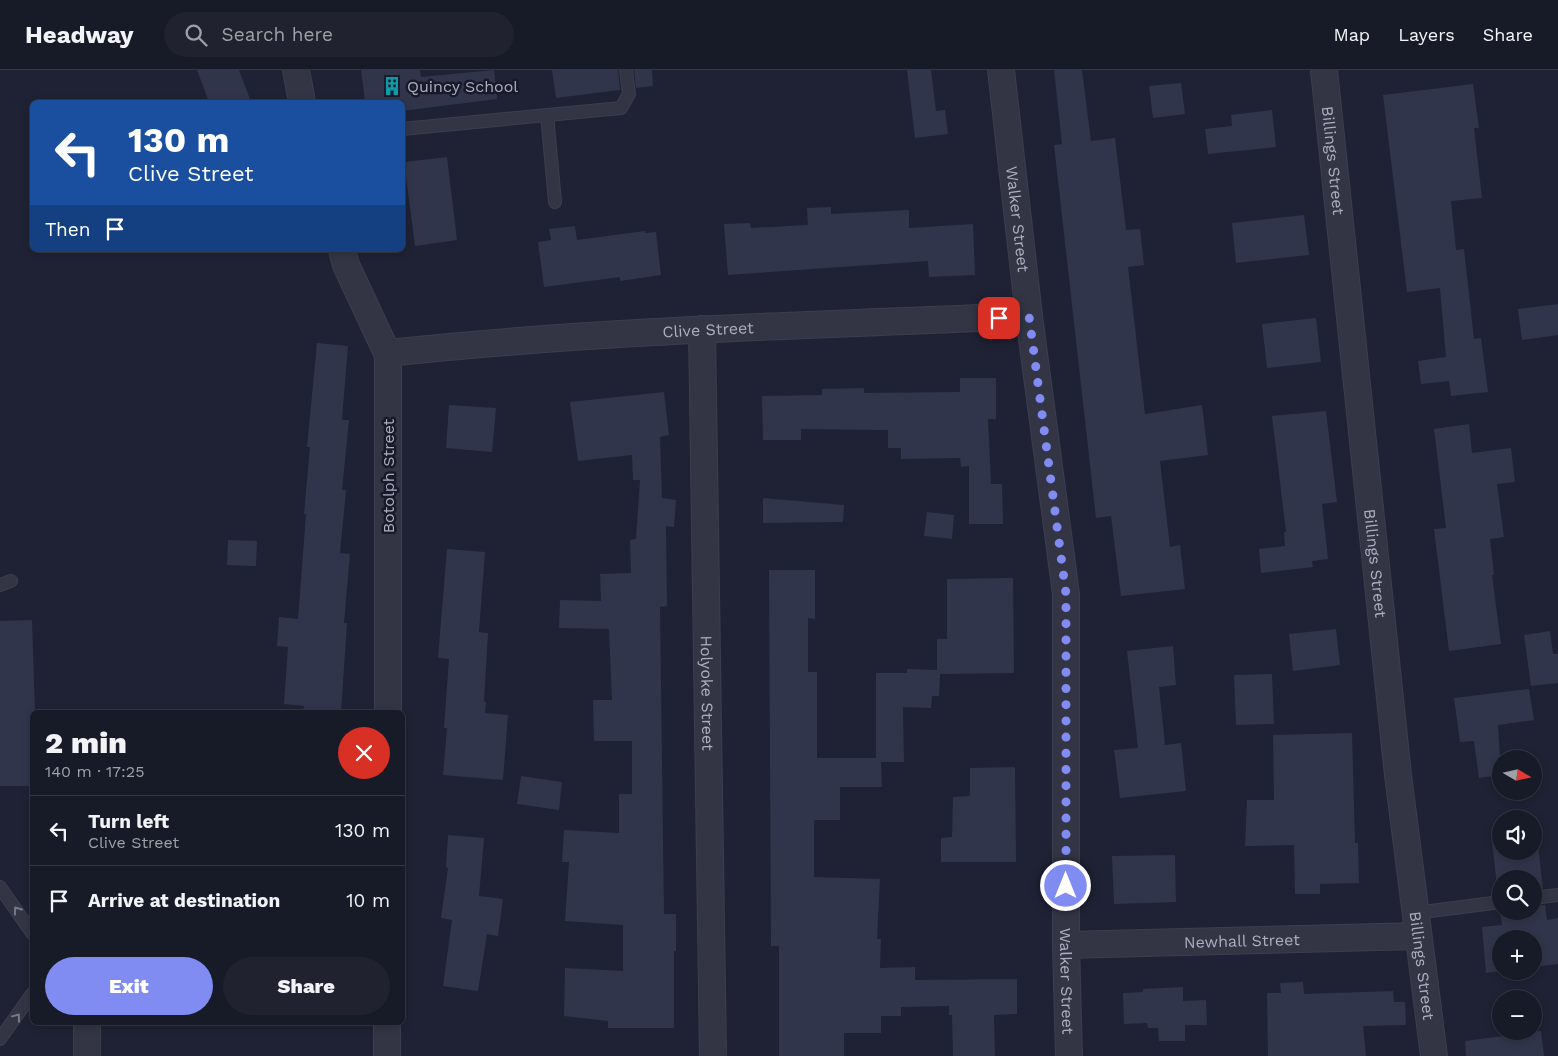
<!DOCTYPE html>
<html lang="en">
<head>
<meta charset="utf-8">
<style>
	:root { --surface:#171a27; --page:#20232f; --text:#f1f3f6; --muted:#9ea1a7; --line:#363844; --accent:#818cf2 }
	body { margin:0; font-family:"Work Sans",sans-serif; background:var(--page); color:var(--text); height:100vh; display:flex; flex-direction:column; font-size:19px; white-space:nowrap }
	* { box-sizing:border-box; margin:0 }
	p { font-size:16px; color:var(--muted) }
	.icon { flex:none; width:28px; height:28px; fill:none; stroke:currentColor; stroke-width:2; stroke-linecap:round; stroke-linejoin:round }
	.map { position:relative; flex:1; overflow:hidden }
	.details { position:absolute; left:30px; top:640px; width:375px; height:315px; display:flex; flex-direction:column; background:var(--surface); border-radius:8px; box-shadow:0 2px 8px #0003,0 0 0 1px var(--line) }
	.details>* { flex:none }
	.guide { position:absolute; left:30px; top:30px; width:375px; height:152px; border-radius:8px; box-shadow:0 2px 8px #0003,0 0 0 1px var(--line); background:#1a4fa0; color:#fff; overflow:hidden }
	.needle { width:32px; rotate:99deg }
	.tools { position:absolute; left:1492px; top:680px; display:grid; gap:10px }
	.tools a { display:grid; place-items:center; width:50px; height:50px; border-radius:50%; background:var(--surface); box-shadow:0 2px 8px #0003,0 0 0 1px var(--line); font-size:25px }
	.pin { position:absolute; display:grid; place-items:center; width:42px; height:42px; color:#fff; margin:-21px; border-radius:10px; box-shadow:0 2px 8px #0006 }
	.me { position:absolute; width:55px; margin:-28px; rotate:0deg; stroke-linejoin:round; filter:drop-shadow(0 0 4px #0008) }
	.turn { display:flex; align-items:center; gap:18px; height:105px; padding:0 15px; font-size:22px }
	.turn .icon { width:65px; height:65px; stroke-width:2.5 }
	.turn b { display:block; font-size:35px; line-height:42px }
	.then { display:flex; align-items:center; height:48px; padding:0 15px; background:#0003; gap:10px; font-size:19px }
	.round { display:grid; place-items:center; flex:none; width:52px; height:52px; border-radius:26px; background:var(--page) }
	.overview { display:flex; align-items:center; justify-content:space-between; height:85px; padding:0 15px }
	h1 { font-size:30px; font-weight:800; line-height:38px }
	.button { display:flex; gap:10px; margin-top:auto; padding:10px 15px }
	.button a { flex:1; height:58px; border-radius:30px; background:var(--accent); color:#fff; font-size:20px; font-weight:800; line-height:58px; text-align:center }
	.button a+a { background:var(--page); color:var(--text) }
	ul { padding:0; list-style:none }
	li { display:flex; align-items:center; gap:15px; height:70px; padding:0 15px; border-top:1px solid var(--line) }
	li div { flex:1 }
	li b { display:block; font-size:19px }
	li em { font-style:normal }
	header { display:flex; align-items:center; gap:30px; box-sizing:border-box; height:70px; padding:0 25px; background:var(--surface); border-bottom:1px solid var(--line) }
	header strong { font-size:24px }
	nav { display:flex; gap:28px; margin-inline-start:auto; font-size:18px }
	.search { width:350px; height:45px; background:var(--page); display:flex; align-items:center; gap:12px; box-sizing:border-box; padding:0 18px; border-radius:28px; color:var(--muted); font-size:19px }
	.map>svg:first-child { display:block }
</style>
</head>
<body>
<header>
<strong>Headway</strong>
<div class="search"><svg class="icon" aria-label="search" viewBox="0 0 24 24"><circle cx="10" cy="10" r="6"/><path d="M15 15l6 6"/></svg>Search here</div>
<nav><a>Map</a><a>Layers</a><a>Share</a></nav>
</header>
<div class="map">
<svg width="1558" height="986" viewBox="0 0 1558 986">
	<rect width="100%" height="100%" fill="#1f2234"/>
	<!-- building -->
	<g fill="#31354b">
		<path d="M197,0H239L251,32H209Z"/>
		<path d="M361,0H420L421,7L494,0L497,29L402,41V32H365Z"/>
		<path d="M552,0H618L620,20L556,28Z"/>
		<path d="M634,0H652L653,16L636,18Z"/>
		<path d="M907,0H931L936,41L945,40L948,64L915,68Z"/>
		<path d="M1054,0H1082L1091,71L1115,68L1126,160L1140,159L1144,195L1128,197L1145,344L1202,335L1208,385L1160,391L1170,477L1180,475L1185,519L1121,526L1111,446L1096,448L1054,75L1062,74Z"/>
		<path d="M1181,13L1185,44L1153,48L1149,16Z"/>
		<path d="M1473,14L1479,58H1474L1482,128L1451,131L1456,180L1464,179L1474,269L1481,268L1488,322L1451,326L1449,311L1421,314L1418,291L1446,287L1440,218L1407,222L1383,25Z"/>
		<path d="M1272,40L1276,77L1208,84L1205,59L1232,56L1231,45Z"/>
		<path d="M447,87L457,170L415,176L404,92Z"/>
		<path d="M831,137V144L909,140V158L973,154L975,205L929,207L928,191L728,205L724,154L750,153L751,158L808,155L807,138Z"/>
		<path d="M1304,145L1309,185L1236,193L1232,153Z"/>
		<path d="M575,156L577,170L645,161V163L656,162L661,205L620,211V207L544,217L538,172L551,170L549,159Z"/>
		<path d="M1558,234V265L1522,270L1518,239Z"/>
		<path d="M1316,248L1321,292L1267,298L1262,254Z"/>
		<path d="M317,273L348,276L342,350H349L342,420H346L340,483L350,484L344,553H347L341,642H303L304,636L284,634L288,577L277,576L279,547L298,549L306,444H304L310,377H307Z"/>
		<path d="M960,308H996V349H988L991,414H1002L1003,454H969V396L961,397L960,388L901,389V378H888V360L801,359V370H763L762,326L822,325V319L864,318V323L960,322Z"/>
		<path d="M664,322L669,365L660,367L662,428L676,430L674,457L666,456L667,536L660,537L664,844H676V881H674V958H608V951L564,946L565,898L623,901V855L565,851L569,792H562L564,760L619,763V724H632V671H594L593,630H612L609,559L559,558L560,530L601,531L600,504L631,503L630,470L636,469L640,410H633L632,385L578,391L570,332Z"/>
		<path d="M449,335L496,338L492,382L446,378Z"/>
		<path d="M1326,341L1337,432L1322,434L1328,489L1312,491L1313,497L1261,503L1259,479L1285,476L1284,462H1286L1272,346Z"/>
		<path d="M1469,354L1472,383L1511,378L1515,412L1497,414L1504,467L1490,469L1494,505H1492L1501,574L1449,581L1434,459L1446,458L1434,359Z"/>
		<path d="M763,428L844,435L843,452L763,453Z"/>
		<path d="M927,442L954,445L952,469L924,466Z"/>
		<path d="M228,470L257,471L256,496L227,495Z"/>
		<path d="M447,479L485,482L479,562L488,563L484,632H486L485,643L508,645L503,710L443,705L447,658H444L449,589L438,588Z"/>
		<path d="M769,500H815V549L808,548V602H817V688H876V603H907V599L937,600V569H947V509L1013,508L1014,603L940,604L939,626H932L931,638L903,637L904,692H881L882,717H840V750H814V807L880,809L877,869H881L880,898L915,897V910L1017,909V944L994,945L995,986H953L952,945H949V936L901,937V946H881V963H844V986H779V876H771Z"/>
		<path d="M32,550L35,642H32V716H0V551Z"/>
		<path d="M1336,559L1340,595L1293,601L1289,564Z"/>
		<path d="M1550,561L1553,584H1558V613L1531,616L1524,565Z"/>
		<path d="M1173,576L1176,615L1159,617L1165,675L1181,673L1186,721L1120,728L1114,680L1138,678L1127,581Z"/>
		<path d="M1272,604L1274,654L1236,655L1234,605Z"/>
		<path d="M1529,619L1534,650L1498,655L1501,705L1479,708L1474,671L1460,672L1454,628Z"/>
		<path d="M1352,663L1355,773H1358L1359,813L1320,814V824H1295L1294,775L1245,776L1247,730H1274L1273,665Z"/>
		<path d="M1015,697L1016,792H941V768L952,767L953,727L970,726V698Z"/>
		<path d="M521,706L562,712L559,740L517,734Z"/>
		<path d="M448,765L484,768L479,826L503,829L498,866L487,864L478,921L443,916L452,850L441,848L448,798L446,797Z"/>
		<path d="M1537,766L1543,819L1534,820V809H1501V824H1498L1492,772L1501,771V781H1534V767Z"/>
		<path d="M1175,785L1176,832L1114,834L1112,786Z"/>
		<path d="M1545,835L1547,850L1558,848V894L1534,897V869H1501V901L1486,903L1482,857L1502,855L1500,840L1534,841V836Z"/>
		<path d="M1303,912L1304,924L1393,921L1394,932H1405L1406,955L1363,956L1366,986H1268L1267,923H1281L1280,913Z"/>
		<path d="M1183,917V931L1206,930L1207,955H1185V971H1159L1158,958H1148L1147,953L1124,954L1123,923L1143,922V919Z"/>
		<path d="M1541,961L1544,986H1466L1465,971Z"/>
	</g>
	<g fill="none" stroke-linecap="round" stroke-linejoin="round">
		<!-- service casing -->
		<g stroke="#3c3e4e" stroke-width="14">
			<g id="service">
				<path d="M547,45L555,132"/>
				<path d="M402,59L621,38L629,24L626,0"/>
				<path d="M0,515L11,511"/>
				<path d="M0,817L32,863"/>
				<path d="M1534,828L1558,825"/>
				<path d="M1415,843L1501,832"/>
				<path d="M0,969L32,924"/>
			</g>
		</g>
		<!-- minor casing -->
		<g stroke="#3c3e4e" stroke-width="28">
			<g id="minor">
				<path d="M296,0L302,32"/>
				<path id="s1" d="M1001,0L1029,246L1066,524V875L1069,986"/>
				<path id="s2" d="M1324,0L1398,705L1434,986"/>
				<path d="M342,180L346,195L388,285V642"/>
				<path id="s3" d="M702,259L713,986"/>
				<path id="s4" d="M388,283C601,260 815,255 1029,246"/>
				<path id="s5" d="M1066,875L1418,866"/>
				<path d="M87,952V986"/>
				<path d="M387,986V952"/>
			</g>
		</g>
		<!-- service -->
		<use href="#service" stroke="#333545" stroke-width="12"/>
		<!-- minor -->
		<use href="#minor" stroke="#333545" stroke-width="26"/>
	</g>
	<!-- one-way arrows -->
	<defs><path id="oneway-chevron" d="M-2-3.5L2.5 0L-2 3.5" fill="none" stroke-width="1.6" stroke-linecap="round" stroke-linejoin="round" transform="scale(1.25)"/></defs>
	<g stroke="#76788a">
		<use href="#oneway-chevron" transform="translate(17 840) rotate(-126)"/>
		<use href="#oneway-chevron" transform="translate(17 947) rotate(-53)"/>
	</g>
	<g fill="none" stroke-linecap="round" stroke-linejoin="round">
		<!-- route -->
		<path stroke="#818cf2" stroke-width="9" stroke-dasharray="0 16.2" d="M999,248L1029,246L1066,524V816"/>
	</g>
	<!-- icons -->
	<defs>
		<g id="building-bare" transform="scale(1.5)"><path d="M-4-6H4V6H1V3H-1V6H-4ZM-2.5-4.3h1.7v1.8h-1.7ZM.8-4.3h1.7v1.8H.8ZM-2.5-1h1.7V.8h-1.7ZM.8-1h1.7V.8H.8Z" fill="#0f9aa8" stroke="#181a29" stroke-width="2.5" paint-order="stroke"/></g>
	</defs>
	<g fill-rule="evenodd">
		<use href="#building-bare" x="392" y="16"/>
	</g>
	<g text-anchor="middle" stroke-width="5" stroke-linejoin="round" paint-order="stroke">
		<!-- poi labels -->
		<g font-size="16" fill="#acaec2" stroke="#181a29" text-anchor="start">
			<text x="407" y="22">Quincy School</text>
		</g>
		<!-- street labels -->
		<g font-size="16" fill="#acaec2" stroke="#181a29">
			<text dy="6" stroke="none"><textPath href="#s2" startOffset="91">Billings Street</textPath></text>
			<text dy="6" stroke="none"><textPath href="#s1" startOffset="150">Walker Street</textPath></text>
			<text dy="6" stroke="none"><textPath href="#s4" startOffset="321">Clive Street</textPath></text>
			<text transform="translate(388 406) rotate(-90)" y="6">Botolph Street</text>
			<text dy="6" stroke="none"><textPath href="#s2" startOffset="496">Billings Street</textPath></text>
			<text dy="6" stroke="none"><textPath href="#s3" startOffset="364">Holyoke Street</textPath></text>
			<text dy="6" stroke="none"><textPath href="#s5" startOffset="176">Newhall Street</textPath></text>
			<text dy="6" stroke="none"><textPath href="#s2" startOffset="901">Billings Street</textPath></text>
			<text dy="6" stroke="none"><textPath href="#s1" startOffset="915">Walker Street</textPath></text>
		</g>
	</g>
</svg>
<div class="tools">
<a><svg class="needle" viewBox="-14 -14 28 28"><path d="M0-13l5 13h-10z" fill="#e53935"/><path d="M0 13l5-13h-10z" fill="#9ea1a7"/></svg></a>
<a><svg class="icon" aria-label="sound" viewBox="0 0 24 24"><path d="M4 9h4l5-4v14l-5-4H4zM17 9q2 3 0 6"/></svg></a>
<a><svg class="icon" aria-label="search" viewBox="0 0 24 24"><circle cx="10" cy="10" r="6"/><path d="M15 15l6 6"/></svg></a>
<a>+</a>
<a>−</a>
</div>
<div class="pin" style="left:999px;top:248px;background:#d93025"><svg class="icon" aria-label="arrive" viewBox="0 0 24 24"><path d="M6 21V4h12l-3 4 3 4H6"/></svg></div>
<svg class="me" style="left:1066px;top:816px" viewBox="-20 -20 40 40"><circle r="17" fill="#818cf2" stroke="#fff" stroke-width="3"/><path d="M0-11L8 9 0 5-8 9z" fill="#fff"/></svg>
<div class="guide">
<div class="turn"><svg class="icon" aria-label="left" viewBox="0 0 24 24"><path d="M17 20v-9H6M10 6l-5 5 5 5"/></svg><div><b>130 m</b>Clive Street</div></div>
<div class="then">Then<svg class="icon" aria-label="arrive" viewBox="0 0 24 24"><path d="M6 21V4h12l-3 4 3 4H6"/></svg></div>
</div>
<section class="details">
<div class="overview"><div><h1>2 min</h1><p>140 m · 17:25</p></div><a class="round" style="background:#d93025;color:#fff"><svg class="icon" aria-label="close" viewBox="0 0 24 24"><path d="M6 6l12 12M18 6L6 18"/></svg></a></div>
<ul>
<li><svg class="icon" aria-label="left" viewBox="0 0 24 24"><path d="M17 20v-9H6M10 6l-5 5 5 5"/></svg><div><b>Turn left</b><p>Clive Street</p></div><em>130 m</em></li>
<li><svg class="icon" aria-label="arrive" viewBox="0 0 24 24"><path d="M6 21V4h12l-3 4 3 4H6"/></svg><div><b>Arrive at destination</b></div><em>10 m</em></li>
</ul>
<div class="button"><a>Exit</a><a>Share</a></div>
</section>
</div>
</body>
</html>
